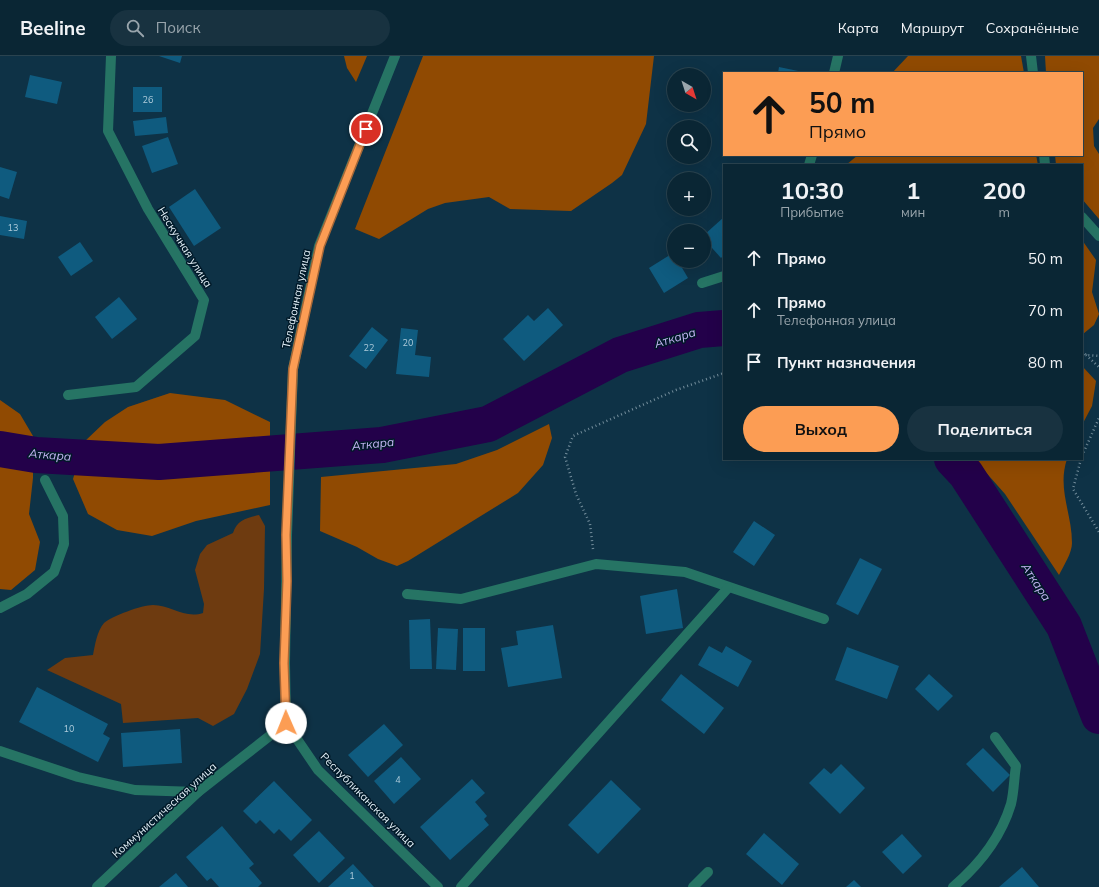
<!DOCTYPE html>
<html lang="ru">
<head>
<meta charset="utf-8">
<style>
	:root { --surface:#0a2634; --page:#183240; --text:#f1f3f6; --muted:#99a5ac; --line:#2a434f; --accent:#fc9d54 }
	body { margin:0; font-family:Mulish,sans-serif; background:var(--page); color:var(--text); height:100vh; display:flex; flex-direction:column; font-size:15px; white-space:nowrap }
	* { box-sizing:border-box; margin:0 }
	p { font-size:13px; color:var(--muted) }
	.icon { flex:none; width:22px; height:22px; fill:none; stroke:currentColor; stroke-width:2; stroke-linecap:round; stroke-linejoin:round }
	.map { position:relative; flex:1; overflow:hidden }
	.side { position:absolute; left:723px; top:108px; width:360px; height:296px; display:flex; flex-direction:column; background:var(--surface); border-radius:0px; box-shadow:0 4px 16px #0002,0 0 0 1px var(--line) }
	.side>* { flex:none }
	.guide { position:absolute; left:723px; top:16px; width:360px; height:84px; border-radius:0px; box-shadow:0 4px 16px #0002,0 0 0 1px var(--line); background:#fc9d54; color:#111; overflow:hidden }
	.needle { width:26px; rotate:141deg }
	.fabs { position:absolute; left:667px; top:12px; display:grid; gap:8px }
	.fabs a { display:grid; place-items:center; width:44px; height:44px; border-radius:50%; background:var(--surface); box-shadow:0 4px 16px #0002,0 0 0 1px var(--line); font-size:20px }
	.pin { position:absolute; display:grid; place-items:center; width:34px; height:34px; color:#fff; margin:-17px; border:2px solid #fff; border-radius:50%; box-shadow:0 1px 4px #0007 }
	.me { position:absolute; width:44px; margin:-22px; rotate:359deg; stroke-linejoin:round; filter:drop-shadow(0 0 3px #0008) }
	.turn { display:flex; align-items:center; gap:14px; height:84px; padding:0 20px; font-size:18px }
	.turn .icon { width:52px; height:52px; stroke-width:2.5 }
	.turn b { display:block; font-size:28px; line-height:34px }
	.eta { display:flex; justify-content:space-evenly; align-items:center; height:68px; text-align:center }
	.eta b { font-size:24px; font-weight:700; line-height:28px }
	.primary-button { display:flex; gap:8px; margin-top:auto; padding:8px 20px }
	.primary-button a { flex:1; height:46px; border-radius:24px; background:var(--accent); color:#111; font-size:16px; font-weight:700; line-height:46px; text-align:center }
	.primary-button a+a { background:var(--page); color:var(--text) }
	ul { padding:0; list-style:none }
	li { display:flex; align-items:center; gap:12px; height:52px; padding:0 20px }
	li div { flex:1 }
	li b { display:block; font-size:15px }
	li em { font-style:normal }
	header { display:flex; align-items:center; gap:24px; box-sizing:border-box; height:56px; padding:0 20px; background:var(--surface); border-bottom:1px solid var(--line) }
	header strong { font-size:19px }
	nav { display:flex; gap:22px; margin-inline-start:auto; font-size:14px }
	.search { width:280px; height:36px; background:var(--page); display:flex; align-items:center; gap:10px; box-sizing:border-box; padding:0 14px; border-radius:22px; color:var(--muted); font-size:15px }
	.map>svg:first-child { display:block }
</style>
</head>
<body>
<header>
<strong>Beeline</strong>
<div class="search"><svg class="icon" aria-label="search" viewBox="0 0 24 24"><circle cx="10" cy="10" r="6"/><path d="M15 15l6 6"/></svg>Поиск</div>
<nav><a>Карта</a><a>Маршрут</a><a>Сохранённые</a></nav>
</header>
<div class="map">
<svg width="1099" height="831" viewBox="0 0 1099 831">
	<rect width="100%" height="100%" fill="#0e3246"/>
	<!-- green -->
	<path fill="#6e3b10" d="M259,459L265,470L264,533L260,598L247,633L234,658L213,670L198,662L123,667L121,648L47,614L65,602L93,599C95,589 97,575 104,567C112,560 142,549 153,549C171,549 184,563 203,557L204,548L195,514L200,498L207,489L233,477C237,464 246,462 259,459Z"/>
	<!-- forest -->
	<g fill="#904a02">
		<path d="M344,0H367L356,26L347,12Z"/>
		<path d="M423,0H654L646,68L622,119L612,127L571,155L510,153L489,141L445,147L428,153L379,183L355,173Z"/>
		<path d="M908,0H1021L1024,17H892Z"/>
		<path d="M1045,0H1099V63L1093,72L1094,90L1099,98V163L1082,143V109H1056L1055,99H1082V17H1046Z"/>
		<path d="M858,99H1036L1038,109H846Z"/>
		<path d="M1082,184L1096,204L1092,236L1099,258L1094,269L1083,278H1082Z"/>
		<path d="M1082,310L1096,325L1092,350L1082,369Z"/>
		<path d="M170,337L225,344L270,366V449L196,465L152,480L117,474L88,458L73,423L84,386L105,366L128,351Z"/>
		<path d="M0,344L20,358L33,380V422L29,458L40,486L35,514L11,534L0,533Z"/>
		<path d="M549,368L552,382L543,409L518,437L408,505L397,510L378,503L357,491L320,475L321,421L456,408L497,394Z"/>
		<path d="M974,403H1067C1057,433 1072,457 1072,487C1072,497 1064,509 1059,519L1005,438Z"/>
	</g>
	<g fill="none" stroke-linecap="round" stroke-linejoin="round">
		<!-- river -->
		<g stroke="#23014a" stroke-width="36">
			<path d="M0,393L36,399L159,406L382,389L488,368L620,299L699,274L724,272"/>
			<path d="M952,403L966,418L1064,570L1099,660"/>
		</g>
	</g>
	<!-- building -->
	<g fill="#0f5b7f">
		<path d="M159,0H182L180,7Z"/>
		<path d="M779,11L803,16V17H778Z"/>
		<path d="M30,19L62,26L57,48L25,41Z"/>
		<rect x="133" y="31" width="29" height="25"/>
		<path d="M166,61L168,77L135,80L133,65Z"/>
		<path d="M168,81L178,108L152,117L142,90Z"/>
		<path d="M0,111L17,116L9,143L0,140Z"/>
		<path d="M195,133L221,172L194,190L169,151Z"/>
		<path d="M0,160L27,165L24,183L0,179Z"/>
		<path d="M724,161V199L721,202L704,183V179Z"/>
		<path d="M80,186L93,205L71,220L58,201Z"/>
		<path d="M673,197L674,205H678L688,222L664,237L649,212Z"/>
		<path d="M119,241L137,263L112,283L95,261Z"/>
		<path d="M548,252L563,269L524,305L503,283L528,259L534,265Z"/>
		<path d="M372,271L388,284L366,313L349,300Z"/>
		<path d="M401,272L418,274L415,299L431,301L429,321L396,318Z"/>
		<path d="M754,465L775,479L754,510L733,496Z"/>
		<path d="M860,502L882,513L858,559L836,548Z"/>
		<path d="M677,533L683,572L646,578L640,540Z"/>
		<path d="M430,563L432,613H410L409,564Z"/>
		<path d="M553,569L562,622L508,631L501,592L518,589L516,575Z"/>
		<path d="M438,572L458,573L456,614L436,613Z"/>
		<rect x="463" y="572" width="22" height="43"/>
		<path d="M709,590L722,597L726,590L752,605L738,631L698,609Z"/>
		<path d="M847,591L899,610L887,643L835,624Z"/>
		<path d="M681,618L724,652L704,678L661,644Z"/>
		<path d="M929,618L953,640L938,655L915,633Z"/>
		<path d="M37,631L108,668L103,678L110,682L98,706L19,666Z"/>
		<path d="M384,668L403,689L368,721L348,699Z"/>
		<path d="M180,673L182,707L123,711L121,677Z"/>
		<path d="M983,692L1010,719L993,736L966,708Z"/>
		<path d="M401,701L421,723L394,748L374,725Z"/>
		<path d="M841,708L865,732L840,758L809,727L824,712L831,718Z"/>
		<path d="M472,723L485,737L475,746L487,760L484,763L489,769L450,804L420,771Z"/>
		<path d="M611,724L641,753L598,798L568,769Z"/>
		<path d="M274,725L312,764L291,785L279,773L274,778L260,764L256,768L243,755Z"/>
		<path d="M222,770L254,808L249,812L262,827L258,831H219L211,822L207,825L186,801Z"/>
		<path d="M319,775L345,802L319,827L293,799Z"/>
		<path d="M764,777L799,808L782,829L746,798Z"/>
		<path d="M902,778L922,800L903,818L882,796Z"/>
		<path d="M353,808L374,831H328Z"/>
		<path d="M1022,811L1039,831H999Z"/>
		<path d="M176,817L188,831H159Z"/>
		<path d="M854,824L861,831H846Z"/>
	</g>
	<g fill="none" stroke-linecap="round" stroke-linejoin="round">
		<!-- path -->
		<g stroke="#748e9c" stroke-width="2.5" stroke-dasharray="1 3" stroke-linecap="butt">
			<path d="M1082,295L1086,299L1099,300"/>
			<path d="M1082,299H1086L1099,311"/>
			<path d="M1082,400L1099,362"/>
			<path d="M1081,403L1073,433L1099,476"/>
			<path d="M593,493L590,468L576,438L565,401L573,380L676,334L724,317"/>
		</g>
		<!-- service -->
		<g stroke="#267464" stroke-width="10">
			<path d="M1031,0L1033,17"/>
			<path d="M1044,99L1045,109"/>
			<path d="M1082,161L1099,180"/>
			<path d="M0,552L27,538L54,516L64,488L63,460L45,424"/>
			<path d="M693,831L708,816"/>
		</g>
		<!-- minor -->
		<g stroke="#267464" stroke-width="10">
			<path d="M834,17L838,0"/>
			<path d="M809,109L812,99"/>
			<path d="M702,227L724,220"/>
			<path d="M68,339L136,331L195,280L204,244L148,153L108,75L111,0"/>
			<path d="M407,538L461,543L596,508L685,516L824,563"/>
			<path d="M0,695L78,721L135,734L198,736"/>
			<path d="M97,831L198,736L286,667"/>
			<path d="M461,831L728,532"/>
			<path d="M953,831C979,809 1001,781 1011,748C1014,736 1014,722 1016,710L995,681"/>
		</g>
		<!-- tertiary -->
		<path stroke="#267464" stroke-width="10" d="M395,0L319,190L293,313L287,479L285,607L286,667L318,714L438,831"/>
	</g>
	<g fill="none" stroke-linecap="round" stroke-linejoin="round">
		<!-- route casing -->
		<g stroke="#a46637" stroke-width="10">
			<path id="route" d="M286,667L284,607L287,525L286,479L293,313L320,190L366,73"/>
		</g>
		<!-- route -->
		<use href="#route" stroke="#fc9d54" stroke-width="7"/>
	</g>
	<g text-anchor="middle" stroke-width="3" stroke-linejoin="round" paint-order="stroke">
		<!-- number labels -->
		<g font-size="9" fill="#afccdb">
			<text x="148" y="47">26</text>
			<text x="13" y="175">13</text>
			<text x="408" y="290">20</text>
			<text x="369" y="295">22</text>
			<text x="69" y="676">10</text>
			<text x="398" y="727">4</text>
			<text x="352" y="823">1</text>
		</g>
		<!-- street labels -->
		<g font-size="11" fill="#e4f2fa" stroke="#001928">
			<text transform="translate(185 191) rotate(58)" y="4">Нескучная улица</text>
			<text transform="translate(296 243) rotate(-78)" y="4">Телефонная улица</text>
			<text transform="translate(368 744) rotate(45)" y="4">Республиканская улица</text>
			<text transform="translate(164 754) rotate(-42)" y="4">Коммунистическая улица</text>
		</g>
		<!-- water labels -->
		<g font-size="12" font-style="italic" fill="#c4b4f3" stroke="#001928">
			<text transform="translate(675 282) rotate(-17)" y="4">Аткара</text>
			<text transform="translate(373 388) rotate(-6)" y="4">Аткара</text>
			<text transform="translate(50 399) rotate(5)" y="4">Аткара</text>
			<text transform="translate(1036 526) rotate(57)" y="4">Аткара</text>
		</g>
	</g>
</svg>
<div class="fabs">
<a><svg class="needle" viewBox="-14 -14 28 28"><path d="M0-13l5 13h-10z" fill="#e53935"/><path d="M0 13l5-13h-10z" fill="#99a5ac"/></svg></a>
<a><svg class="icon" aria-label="search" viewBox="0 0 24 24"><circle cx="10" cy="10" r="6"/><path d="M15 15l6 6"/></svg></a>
<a>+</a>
<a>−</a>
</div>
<div class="pin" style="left:366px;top:73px;background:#d93025"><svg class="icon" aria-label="arrive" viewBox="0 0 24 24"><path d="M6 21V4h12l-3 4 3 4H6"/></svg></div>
<svg class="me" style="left:286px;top:667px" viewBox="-20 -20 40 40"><circle r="19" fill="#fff"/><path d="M0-13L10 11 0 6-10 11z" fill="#fc9d54"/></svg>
<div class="guide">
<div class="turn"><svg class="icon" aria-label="ahead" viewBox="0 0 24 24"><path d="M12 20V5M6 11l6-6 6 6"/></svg><div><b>50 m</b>Прямо</div></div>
</div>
<section class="side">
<div class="eta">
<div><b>10:30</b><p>Прибытие</p></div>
<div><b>1</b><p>мин</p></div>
<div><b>200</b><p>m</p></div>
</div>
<ul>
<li><svg class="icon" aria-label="ahead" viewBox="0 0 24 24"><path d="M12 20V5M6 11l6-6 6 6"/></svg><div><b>Прямо</b></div><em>50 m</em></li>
<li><svg class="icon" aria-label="ahead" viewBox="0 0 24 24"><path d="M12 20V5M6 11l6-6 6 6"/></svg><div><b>Прямо</b><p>Телефонная улица</p></div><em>70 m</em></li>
<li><svg class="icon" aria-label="arrive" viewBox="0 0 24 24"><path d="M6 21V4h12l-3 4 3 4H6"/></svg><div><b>Пункт назначения</b></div><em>80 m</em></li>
</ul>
<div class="primary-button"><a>Выход</a><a>Поделиться</a></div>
</section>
</div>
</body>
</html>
